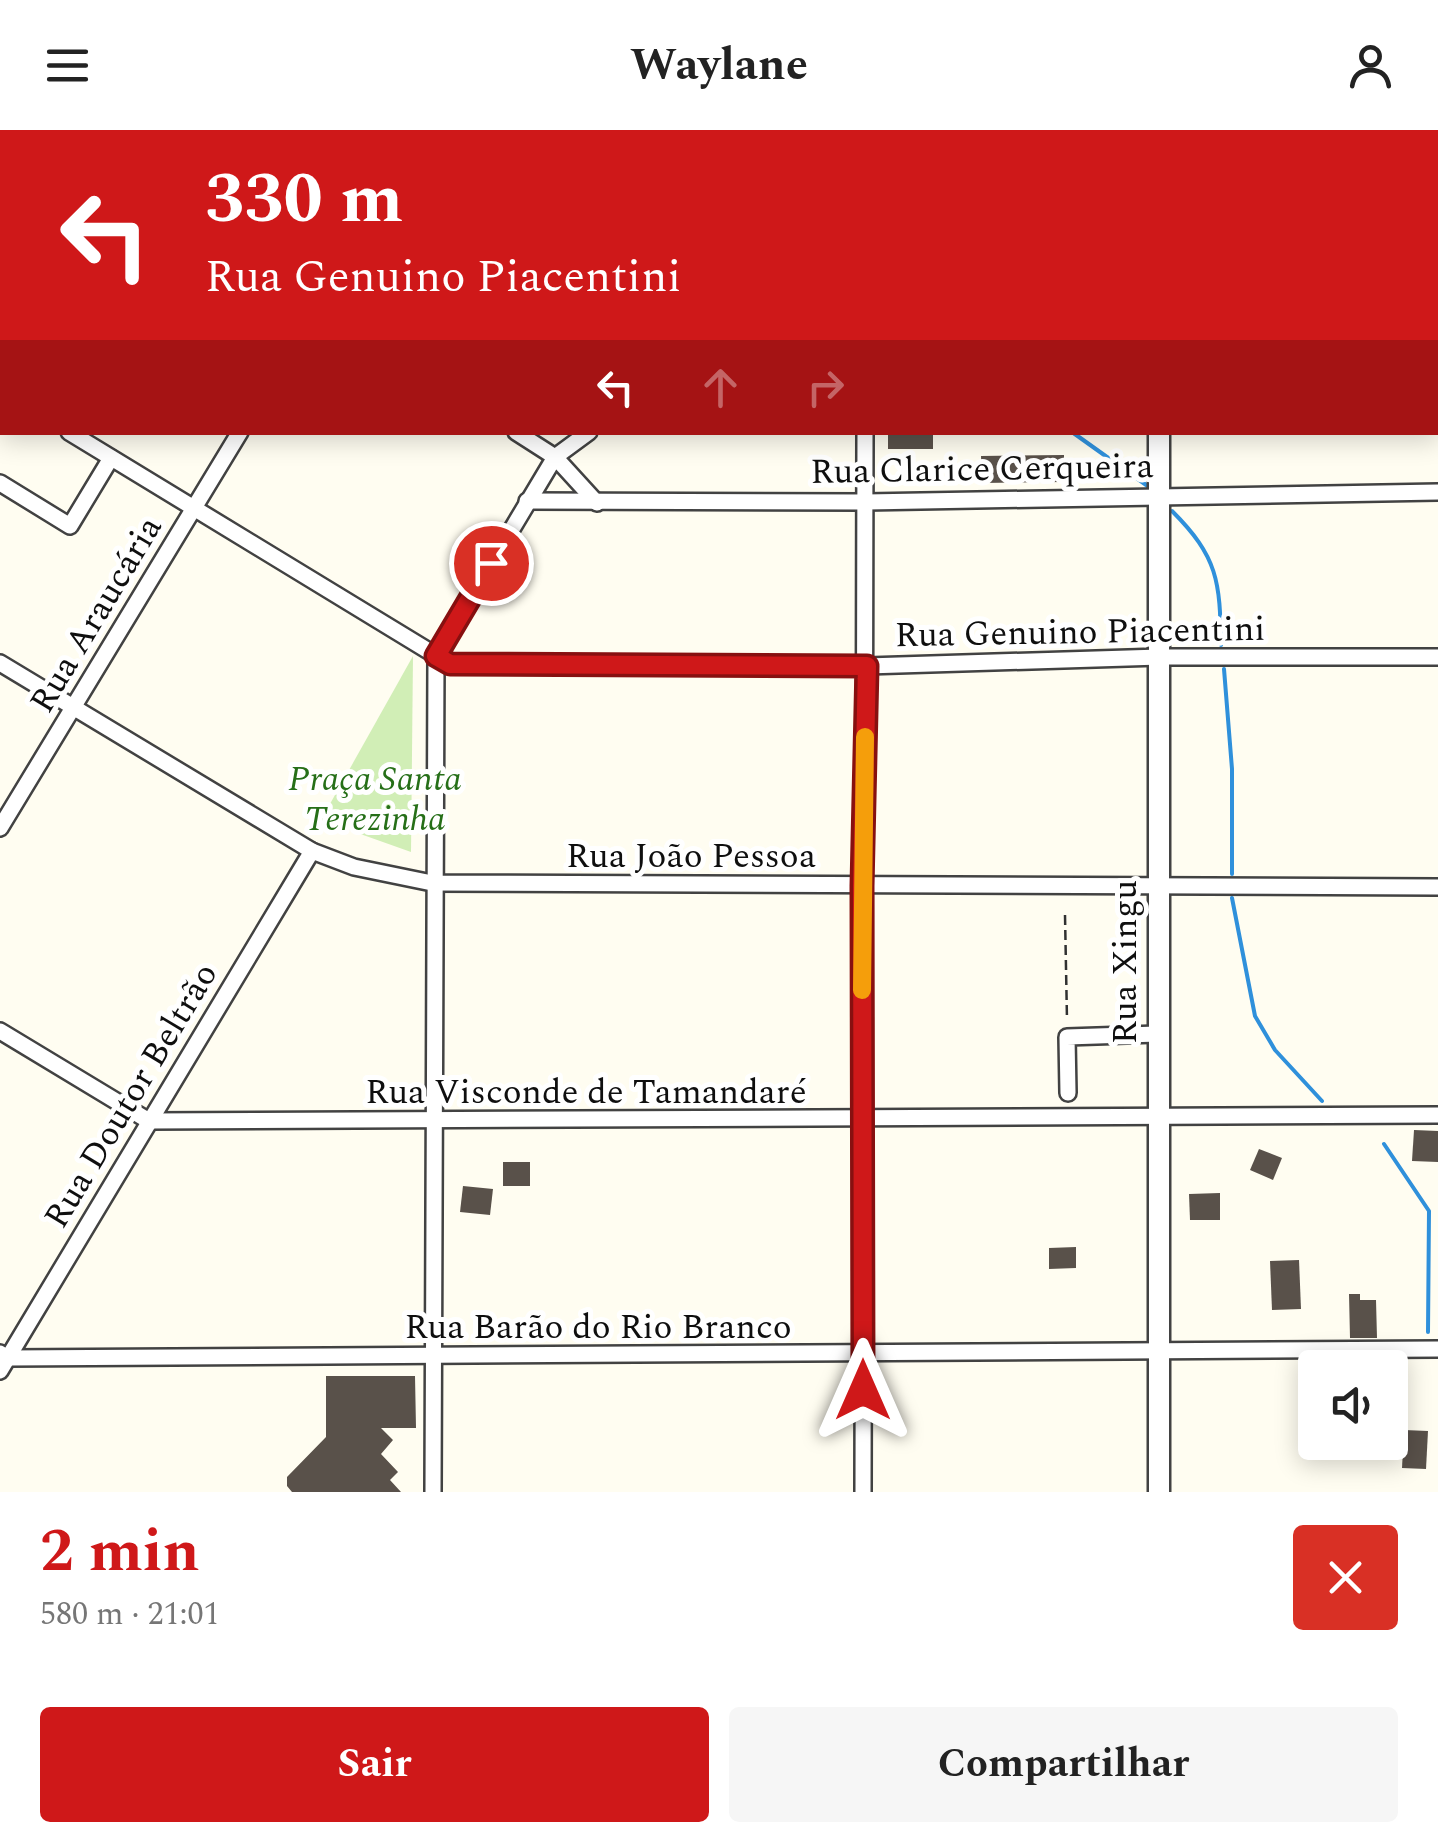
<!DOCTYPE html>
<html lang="pt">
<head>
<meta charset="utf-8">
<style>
	:root { --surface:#fff; --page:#f6f6f6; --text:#222; --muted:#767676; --accent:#cf1819 }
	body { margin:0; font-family:Spectral,serif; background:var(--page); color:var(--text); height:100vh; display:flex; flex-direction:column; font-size:38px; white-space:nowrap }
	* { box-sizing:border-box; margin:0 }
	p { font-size:32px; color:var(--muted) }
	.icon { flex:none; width:55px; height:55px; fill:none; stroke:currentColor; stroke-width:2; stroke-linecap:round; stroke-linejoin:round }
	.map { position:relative; height:1362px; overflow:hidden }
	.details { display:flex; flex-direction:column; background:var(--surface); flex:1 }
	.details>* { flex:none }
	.hud { position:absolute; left:0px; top:0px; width:1440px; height:305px; box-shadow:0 5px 25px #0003; background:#cf1819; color:#fff; overflow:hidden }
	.tools { position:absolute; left:1298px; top:1220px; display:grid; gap:20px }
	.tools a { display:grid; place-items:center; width:110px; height:110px; border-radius:10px; background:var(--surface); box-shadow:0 5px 25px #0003; font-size:50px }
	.pin { position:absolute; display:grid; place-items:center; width:85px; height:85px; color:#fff; margin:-42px; border:5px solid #fff; border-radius:50%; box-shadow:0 2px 10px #0007 }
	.me { position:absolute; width:110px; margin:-55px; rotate:0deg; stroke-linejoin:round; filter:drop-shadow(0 0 8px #0008) }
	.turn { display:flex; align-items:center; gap:35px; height:210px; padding:0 40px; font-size:45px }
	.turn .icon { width:130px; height:130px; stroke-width:2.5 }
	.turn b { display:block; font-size:70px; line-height:85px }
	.lanes { display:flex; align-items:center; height:95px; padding:0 40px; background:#0003; justify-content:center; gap:50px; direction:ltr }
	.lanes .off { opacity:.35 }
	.round { display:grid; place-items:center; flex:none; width:105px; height:105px; border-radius:10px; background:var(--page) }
	.overview { display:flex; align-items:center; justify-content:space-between; height:170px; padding:0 40px }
	h1 { font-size:60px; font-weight:700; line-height:75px; color:var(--accent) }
	.button { display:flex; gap:20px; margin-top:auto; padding:20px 40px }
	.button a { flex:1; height:115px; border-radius:10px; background:var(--accent); color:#fff; font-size:40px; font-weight:700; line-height:115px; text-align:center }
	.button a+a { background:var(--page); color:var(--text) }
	header { display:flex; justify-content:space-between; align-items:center; height:130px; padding:0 40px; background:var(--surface); font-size:45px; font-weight:700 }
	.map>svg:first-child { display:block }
</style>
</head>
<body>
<header><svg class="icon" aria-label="menu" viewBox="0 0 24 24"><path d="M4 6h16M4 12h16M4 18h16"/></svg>Waylane<svg class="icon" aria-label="person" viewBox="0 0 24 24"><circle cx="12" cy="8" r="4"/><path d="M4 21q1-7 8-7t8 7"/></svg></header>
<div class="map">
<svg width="1438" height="1362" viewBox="0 0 1438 1362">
	<rect width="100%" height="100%" fill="#fffdf1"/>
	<!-- green -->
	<path fill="#d1eeb6" d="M413,526L411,722L321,690Z"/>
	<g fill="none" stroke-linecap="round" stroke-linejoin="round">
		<!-- stream -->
		<g stroke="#2f90db" stroke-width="4">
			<path d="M754,2V0"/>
			<path d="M1072,302L1149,357"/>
			<path d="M1172,381C1218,427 1220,451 1221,515"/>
			<path d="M1224,539L1232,639V744"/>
			<path d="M1232,768L1255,886L1275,920L1322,971"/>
			<path d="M1384,1014L1429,1081L1428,1202"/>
		</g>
	</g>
	<!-- building -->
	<g fill="#59514a">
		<rect x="888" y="302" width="45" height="17"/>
		<path d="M1064,325V352L982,353L981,326Z"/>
		<path d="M1414,1000L1438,1001V1032L1412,1031Z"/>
		<path d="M1259,1019L1282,1028L1273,1050L1250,1040Z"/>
		<rect x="503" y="1032" width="27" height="24"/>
		<path d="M463,1056L493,1059L490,1085L460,1082Z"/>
		<path d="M1220,1063V1090H1190L1189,1064Z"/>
		<path d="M1076,1117V1138L1049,1139V1118Z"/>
		<path d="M1299,1130L1301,1179L1272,1180L1270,1131Z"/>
		<path d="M1349,1164H1360V1170H1376L1377,1208H1350Z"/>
		<path d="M326,1246H415L416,1298H381L393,1310L381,1324L398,1342L390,1350L401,1362H292L287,1356V1347L326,1307Z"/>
		<path d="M1404,1300L1428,1301L1426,1339L1402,1338Z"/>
	</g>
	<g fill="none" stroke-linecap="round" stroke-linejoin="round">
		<!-- minor casing -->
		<g stroke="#424242" stroke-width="20">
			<g id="minor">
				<path d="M20,0L24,2"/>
				<path d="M527,0L531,2"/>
				<path d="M864,0V2"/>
				<path d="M423,2L424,0"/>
				<path d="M615,2L616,0"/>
				<path d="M0,261L2,262"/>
				<path d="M69,302L450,534L867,536L1160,527H1438"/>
				<path d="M516,302L555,327L597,373"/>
				<path d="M0,353L70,396L111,328"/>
				<path d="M527,371L866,372L1438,362"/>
				<path d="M0,533L312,721L354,737L432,753L1438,757"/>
				<path d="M0,698L240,302"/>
				<path d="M0,901L149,991L1438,985"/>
				<path d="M1068,963L1067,907L1157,904"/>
				<path d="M0,1223L8,1228L1438,1219"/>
				<path d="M0,1241L312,721"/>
				<path d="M433,1362L436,526L555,327L589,302"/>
				<path d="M863,1362L865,302"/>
			</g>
		</g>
		<!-- tertiary casing -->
		<g stroke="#424242" stroke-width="25">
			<g id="tertiary">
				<path d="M1157,0V2"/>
				<path d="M1159,302V1362"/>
			</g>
		</g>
		<!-- path -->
		<path stroke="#313131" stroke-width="2.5" stroke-dasharray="10 5" stroke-linecap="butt" d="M1065,785L1067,890"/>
		<!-- minor -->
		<use href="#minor" stroke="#fff" stroke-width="15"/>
		<!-- tertiary -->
		<use href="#tertiary" stroke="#fff" stroke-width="20"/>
	</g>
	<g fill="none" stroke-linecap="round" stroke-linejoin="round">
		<!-- route casing -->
		<g stroke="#871010" stroke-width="25">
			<path id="route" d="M491,433L436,526L450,534L867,536L862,756L863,1260"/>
		</g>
		<!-- route -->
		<use href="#route" stroke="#cf1819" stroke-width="18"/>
		<!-- slow -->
		<path stroke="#f59e0b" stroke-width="18" d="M862,860L865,607"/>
	</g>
	<g text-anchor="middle" stroke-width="10" stroke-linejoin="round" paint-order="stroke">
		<!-- street labels -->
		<g font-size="35" fill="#0f0f0f" stroke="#fff">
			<text transform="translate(982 338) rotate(-1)" y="12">Rua Clarice Cerqueira</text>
			<text transform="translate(95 484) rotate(-59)" y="12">Rua Araucária</text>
			<text transform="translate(1080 501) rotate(-1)" y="12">Rua Genuino Piacentini</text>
			<text x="691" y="737">Rua João Pessoa</text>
			<text transform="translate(1124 832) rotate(-90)" y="12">Rua Xingu</text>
			<text x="586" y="973">Rua Visconde de Tamandaré</text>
			<text transform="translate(130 965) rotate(-59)" y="12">Rua Doutor Beltrão</text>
			<text x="598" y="1208">Rua Barão do Rio Branco</text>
		</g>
		<!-- park labels -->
		<g font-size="35" font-style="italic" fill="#266f18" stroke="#fff">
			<text x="375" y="660">Praça Santa<tspan x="375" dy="40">Terezinha</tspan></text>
		</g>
	</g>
</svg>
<div class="tools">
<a><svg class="icon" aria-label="sound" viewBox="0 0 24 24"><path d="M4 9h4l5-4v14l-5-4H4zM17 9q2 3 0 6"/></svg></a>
</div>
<div class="pin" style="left:491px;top:433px;background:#d93025"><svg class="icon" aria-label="arrive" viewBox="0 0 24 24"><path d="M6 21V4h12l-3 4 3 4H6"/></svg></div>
<svg class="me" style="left:863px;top:1260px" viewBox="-20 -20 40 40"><path d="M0-17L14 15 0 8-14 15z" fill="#cf1819" stroke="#fff" stroke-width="4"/></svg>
<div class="hud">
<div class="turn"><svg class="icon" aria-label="left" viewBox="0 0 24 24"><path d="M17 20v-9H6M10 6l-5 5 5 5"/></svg><div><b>330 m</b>Rua Genuino Piacentini</div></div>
<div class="lanes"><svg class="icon" aria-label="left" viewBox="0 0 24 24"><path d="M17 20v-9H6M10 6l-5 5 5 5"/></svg><svg class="icon off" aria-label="ahead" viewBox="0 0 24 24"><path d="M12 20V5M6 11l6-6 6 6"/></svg><svg class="icon off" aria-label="right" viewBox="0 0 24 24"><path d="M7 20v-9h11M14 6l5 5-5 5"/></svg></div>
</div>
</div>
<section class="details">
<div class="overview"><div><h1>2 min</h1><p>580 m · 21:01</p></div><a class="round" style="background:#d93025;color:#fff"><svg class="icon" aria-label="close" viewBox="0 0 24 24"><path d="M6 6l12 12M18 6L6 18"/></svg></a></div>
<div class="button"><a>Sair</a><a>Compartilhar</a></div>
</section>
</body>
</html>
